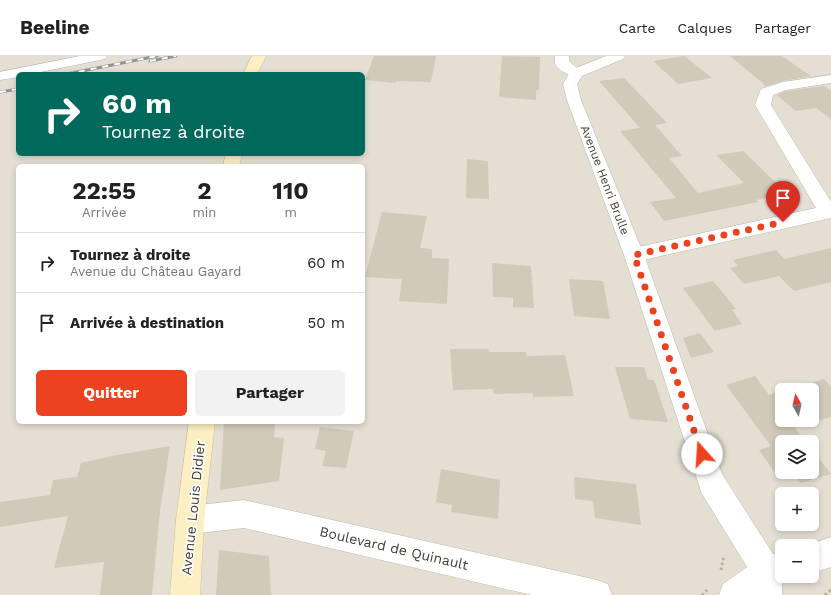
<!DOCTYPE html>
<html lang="fr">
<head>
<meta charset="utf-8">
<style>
	:root { --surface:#fff; --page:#f2f2f2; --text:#222; --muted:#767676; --line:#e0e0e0; --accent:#ec421f }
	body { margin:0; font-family:"Work Sans",sans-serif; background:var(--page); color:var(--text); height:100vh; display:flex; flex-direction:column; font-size:15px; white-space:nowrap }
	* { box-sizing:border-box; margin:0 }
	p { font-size:13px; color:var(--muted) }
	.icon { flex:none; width:22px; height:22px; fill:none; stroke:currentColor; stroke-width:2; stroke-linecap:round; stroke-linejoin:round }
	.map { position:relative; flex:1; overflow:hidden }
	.drawer { position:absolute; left:16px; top:108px; width:349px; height:260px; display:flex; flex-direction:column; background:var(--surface); border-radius:6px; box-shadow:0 2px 6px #0003 }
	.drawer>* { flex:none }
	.hud { position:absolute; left:16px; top:16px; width:349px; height:84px; border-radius:6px; box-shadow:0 2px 6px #0003; background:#00695c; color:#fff; overflow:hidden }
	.needle { width:26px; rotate:352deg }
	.controls { position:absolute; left:775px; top:327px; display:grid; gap:8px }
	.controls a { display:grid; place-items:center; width:44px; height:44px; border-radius:6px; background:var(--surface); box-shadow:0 2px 6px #0003; font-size:20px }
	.pin { position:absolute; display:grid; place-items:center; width:34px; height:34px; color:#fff; margin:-41px -17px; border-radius:50% 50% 50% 0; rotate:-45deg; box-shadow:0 0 4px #0007 }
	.pin .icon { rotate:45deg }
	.me { position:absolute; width:44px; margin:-22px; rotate:341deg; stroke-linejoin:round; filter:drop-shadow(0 0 3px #0008) }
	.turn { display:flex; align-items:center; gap:14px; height:84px; padding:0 20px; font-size:18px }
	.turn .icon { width:52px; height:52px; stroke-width:2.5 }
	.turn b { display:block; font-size:28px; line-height:34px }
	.eta { display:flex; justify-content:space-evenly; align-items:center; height:68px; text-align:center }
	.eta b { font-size:24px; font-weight:700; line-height:28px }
	.primary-button { display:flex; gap:8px; margin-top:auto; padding:8px 20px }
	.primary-button a { flex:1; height:46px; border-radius:6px; background:var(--accent); color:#fff; font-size:16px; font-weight:700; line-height:46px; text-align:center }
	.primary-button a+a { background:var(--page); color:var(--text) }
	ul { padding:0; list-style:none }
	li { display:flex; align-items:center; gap:12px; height:60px; padding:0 20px; border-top:1px solid var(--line) }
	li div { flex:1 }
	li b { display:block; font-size:15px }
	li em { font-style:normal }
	header { display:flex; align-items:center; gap:24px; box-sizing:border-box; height:56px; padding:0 20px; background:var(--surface); border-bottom:1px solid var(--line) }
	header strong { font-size:19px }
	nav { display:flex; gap:22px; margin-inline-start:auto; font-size:14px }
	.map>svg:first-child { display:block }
</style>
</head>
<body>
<header>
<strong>Beeline</strong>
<nav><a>Carte</a><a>Calques</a><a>Partager</a></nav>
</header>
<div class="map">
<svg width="831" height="539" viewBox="0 0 831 539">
	<rect width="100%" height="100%" fill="#f1ede4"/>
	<!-- residential -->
	<path fill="#e4dfd2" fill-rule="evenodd" d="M0,0H831V539H0ZM18,18H363V98H18ZM18,110H363V366H18ZM782,334H812V364H782ZM782,386H812V416H782ZM782,438H812V468H782ZM782,490H812V520H782Z"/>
	<!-- building -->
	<g fill="#d1c9ba">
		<path d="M374,0H436L431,26L396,25L395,27L365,24Z"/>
		<path d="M502,0L540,1L539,34H536V44L499,41Z"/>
		<path d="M684,0L712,22L678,28L653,5Z"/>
		<path d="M730,0H782L811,20L783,25L766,30Z"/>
		<path d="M624,22L667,67L655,69L682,100L669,102L698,137L744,127L716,99L743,95L788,138L756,144L758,146L664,165L650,146L676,142L620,75L640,72L599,25Z"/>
		<path d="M824,30L831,35V63L816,52L796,55L777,39L786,35Z"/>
		<path d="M467,103L488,105L489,143L466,142Z"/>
		<path d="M382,156L427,160L420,192L432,193V202L449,203L447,248L399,245L402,223L365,221Z"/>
		<path d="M831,192V226L794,235L779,220L744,228L730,212L738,210L733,204L776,194L784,203Z"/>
		<path d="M492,207L531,210L534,252L513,251V242L493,241Z"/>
		<path d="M569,223L603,225L610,263L574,260Z"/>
		<path d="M713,225L736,253L732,254L742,268L715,275L683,232Z"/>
		<path d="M700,277L714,296L691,302L683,282Z"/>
		<path d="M450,293H488L489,296H526L527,300L565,299L574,340L533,341V337L494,338L493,333L453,334Z"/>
		<path d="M615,311H644L648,324H654L668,366L630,363Z"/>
		<path d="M755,320L769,339L782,335V364H812V334H785L824,323L831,331V361L795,372L806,386H782V416H812V393L831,418L801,427L793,417L778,421L759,394L771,390L726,329Z"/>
		<path d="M224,366H275L274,381L284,382L279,425L220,434Z"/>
		<path d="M320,371L354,375L346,412L322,410L326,395L315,393Z"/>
		<path d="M170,390L160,455L152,539H100L104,506L54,512L68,460L0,471V446L50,439L53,424L77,421L81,407L117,399Z"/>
		<path d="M441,413L500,424L498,463L451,456L452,449L436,446Z"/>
		<path d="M574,421L636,428L641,469L595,462L593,445L575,443Z"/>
		<path d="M219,494L269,500L271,539H216Z"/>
	</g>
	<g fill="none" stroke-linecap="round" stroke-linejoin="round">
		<!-- minor casing -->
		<g stroke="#beb8aa" stroke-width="1">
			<g id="minor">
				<path d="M80,0H107L105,3L100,4L31,18H18V21L0,24V16Z"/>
				<path d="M555,0H569V5L583,17L581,20C574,22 557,15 555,7C555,5 555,2 555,0Z"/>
				<path d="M831,19V27L786,34L773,39L771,49L831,146V162L634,206L627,204L624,199L627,194L634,192L816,152L755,49L761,33L783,26Z"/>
			</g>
		</g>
		<!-- tertiary casing -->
		<g stroke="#beb8aa" stroke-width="1">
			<g id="tertiary">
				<path d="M606,0H625L623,3L582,20L577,28L581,44L644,199L722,418L773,498L782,496V520H793L782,526V539H719L723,528L747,511L701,436L698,426L624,199L567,44L563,28L571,14Z"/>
				<path d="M244,444L597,524L608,528L612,539H532L244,472L190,478L180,474L176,464L180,454L190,450Z"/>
				<path d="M831,481V511L812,517V490H806Z"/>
			</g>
		</g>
		<!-- secondary casing -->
		<g stroke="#cec196" stroke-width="1">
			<g id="secondary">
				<path d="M252,0H266L257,18H243Z"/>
				<path d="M226,98H242L239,110H223Z"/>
				<path d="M189,366H215L204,464L200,539H170L176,464Z"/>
			</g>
		</g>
		<!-- path -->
		<g stroke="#bcb099" stroke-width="3" stroke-dasharray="2.5 2.5" stroke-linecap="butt">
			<path d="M721,514L724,499"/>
			<path d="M702,539L707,534"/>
			<path d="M825,539L831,534"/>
		</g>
		<!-- minor -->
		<use href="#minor" fill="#fff" fill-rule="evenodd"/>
		<!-- tertiary -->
		<use href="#tertiary" fill="#fff" fill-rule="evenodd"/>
		<!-- secondary -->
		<use href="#secondary" fill="#fbefc3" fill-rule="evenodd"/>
		<!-- rail casing -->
		<g stroke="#939393" stroke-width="3">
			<g id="rail">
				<path d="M150,5L176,0"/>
				<path d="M67,18L157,0"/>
				<path d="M0,36L18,33"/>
			</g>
		</g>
		<!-- rail -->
		<use href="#rail" stroke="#fff" stroke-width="2" stroke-dasharray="6" stroke-linecap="butt"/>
	</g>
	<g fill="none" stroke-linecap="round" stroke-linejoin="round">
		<!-- route -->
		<path stroke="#ec421f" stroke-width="7" stroke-dasharray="0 12.6" d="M702,398L634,199L783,166"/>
	</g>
	<g text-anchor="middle" stroke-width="3" stroke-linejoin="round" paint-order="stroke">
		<!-- street labels -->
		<g font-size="12" fill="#423d34" stroke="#fff">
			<text transform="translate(605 124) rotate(69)" y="4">Avenue Henri Brulle</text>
		</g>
		<!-- near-street labels -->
		<g font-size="14" fill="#423d34" stroke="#fff">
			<text transform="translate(193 452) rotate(-84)" y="5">Avenue Louis Didier</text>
			<text transform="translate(394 492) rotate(13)" y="5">Boulevard de Quinault</text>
		</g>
	</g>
</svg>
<div class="controls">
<a><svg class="needle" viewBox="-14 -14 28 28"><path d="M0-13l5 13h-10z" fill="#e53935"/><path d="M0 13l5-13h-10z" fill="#767676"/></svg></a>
<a><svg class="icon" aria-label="layers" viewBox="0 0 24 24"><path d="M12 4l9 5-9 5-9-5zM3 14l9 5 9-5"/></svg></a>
<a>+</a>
<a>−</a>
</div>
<div class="pin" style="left:783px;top:166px;background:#d93025"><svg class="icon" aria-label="arrive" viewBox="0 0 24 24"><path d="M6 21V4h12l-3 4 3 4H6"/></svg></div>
<svg class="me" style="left:702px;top:398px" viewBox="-20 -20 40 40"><circle r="19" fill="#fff"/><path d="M0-13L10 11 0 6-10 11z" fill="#ec421f"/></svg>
<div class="hud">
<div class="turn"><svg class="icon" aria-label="right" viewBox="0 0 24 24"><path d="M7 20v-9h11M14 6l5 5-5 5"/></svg><div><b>60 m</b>Tournez à droite</div></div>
</div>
<section class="drawer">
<div class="eta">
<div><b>22:55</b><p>Arrivée</p></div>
<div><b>2</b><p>min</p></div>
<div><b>110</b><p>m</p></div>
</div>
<ul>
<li><svg class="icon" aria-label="right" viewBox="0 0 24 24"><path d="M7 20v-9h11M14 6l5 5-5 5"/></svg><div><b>Tournez à droite</b><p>Avenue du Château Gayard</p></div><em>60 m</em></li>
<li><svg class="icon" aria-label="arrive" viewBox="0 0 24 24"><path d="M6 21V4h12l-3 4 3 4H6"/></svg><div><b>Arrivée à destination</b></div><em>50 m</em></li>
</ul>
<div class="primary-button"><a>Quitter</a><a>Partager</a></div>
</section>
</div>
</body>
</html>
